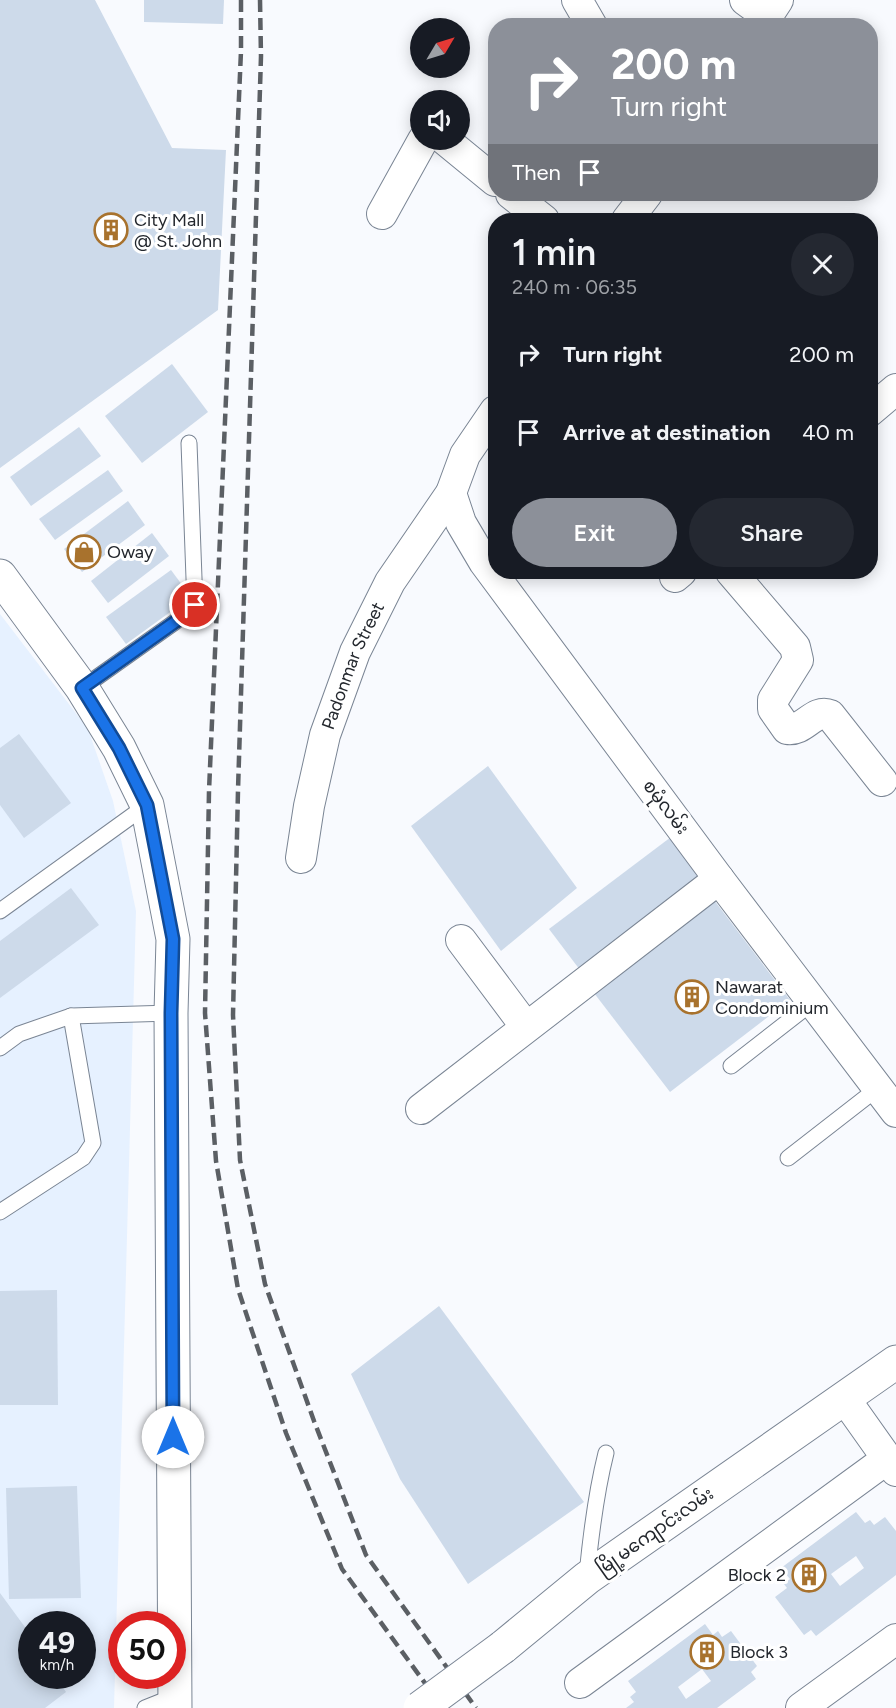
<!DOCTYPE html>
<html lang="en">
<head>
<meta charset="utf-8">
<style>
	:root { --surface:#171b24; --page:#242831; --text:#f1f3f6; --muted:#9ea1a6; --accent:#8c9099 }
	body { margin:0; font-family:Figtree,"Noto Sans Myanmar",sans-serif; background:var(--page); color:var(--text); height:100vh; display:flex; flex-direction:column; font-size:22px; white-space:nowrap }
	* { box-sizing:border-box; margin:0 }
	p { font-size:20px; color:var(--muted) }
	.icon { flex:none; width:33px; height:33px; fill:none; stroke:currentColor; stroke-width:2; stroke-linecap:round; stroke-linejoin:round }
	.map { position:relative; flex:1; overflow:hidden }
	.side { position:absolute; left:488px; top:213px; width:390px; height:366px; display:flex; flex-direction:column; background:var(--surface); border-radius:24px; box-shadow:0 3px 15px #0003 }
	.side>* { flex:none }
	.banner { position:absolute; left:488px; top:18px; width:390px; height:183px; border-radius:24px; box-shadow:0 3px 15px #0003; background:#8c9099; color:#fff; overflow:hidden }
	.needle { width:39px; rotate:52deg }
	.controls { position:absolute; left:410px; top:18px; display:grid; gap:12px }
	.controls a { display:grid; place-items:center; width:60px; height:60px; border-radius:50%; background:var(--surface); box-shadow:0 3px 15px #0003; font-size:30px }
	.speed { position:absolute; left:18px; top:1611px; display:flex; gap:12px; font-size:30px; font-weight:700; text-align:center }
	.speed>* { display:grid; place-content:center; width:78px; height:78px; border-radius:50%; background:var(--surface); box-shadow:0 3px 15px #0003; line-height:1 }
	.speed small { font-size:15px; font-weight:400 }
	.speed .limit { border:9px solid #d22; background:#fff; color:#111 }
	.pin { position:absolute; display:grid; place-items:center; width:51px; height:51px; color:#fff; margin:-26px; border:3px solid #fff; border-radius:50%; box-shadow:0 2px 6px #0007 }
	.me { position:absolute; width:66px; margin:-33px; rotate:0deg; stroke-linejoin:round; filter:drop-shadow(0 0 4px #0008) }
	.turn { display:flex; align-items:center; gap:21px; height:126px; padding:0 24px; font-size:27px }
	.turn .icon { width:78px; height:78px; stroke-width:2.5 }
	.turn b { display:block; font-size:42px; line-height:51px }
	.then { display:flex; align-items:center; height:57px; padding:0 24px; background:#0003; gap:12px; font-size:22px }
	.round { display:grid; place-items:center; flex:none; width:63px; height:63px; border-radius:32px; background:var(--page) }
	.head { display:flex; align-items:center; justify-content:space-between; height:102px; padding:0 24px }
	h1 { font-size:36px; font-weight:600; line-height:45px }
	.action { display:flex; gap:12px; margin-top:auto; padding:12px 24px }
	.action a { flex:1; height:69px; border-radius:36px; background:var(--accent); color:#fff; font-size:24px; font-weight:600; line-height:69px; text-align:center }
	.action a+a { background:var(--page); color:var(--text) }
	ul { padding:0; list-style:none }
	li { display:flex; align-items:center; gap:18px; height:78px; padding:0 24px }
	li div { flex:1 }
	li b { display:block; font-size:22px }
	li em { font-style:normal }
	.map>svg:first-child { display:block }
</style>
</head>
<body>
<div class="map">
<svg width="896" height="1708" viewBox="0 0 896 1708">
	<rect width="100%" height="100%" fill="#f8fafe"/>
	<!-- built -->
	<path fill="#e6f1ff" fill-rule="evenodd" d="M0,614L88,729L113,801L136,911L114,1708H0ZM32,1624H82V1676H32Z"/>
	<!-- building -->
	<g fill="#cddaea" fill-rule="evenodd">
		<path d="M0,0H95L172,148L226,150L218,310L0,468Z"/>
		<path d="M144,0H224L223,24L144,22Z"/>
		<path d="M172,364L208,412L142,463L105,416Z"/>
		<path d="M79,427L101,456L31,506L10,477Z"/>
		<path d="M108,470L123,491L55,540L39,519Z"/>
		<path d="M128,501L145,525L82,572L64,549Z"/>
		<path d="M152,533L169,556L108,603L91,581Z"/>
		<path d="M171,570L191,597L126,644L106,617Z"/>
		<path d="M19,734L71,803L24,838L0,805V748Z"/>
		<path d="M488,766L577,888L501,951L411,826Z"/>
		<path d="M675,834L705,872L580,970L549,929Z"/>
		<path d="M71,888L99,925L0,998V941Z"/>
		<path d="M714,900L790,1000L670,1092L594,993Z"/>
		<path d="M57,1290L58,1405H0V1291Z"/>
		<path d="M439,1306L584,1502L468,1584L400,1479L351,1374Z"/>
		<path d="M77,1486L81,1598L9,1599L6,1488Z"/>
		<path d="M856,1512L865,1523L870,1520L874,1525L885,1517L896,1531V1575L816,1636L811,1630L804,1635L775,1597L787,1588L784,1584L790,1579L781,1568ZM856,1556L864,1568L840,1586L831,1574Z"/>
		<path d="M0,1593L30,1634L32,1632V1676H62L57,1679L66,1692L45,1708H0Z"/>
		<path d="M705,1624L713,1635L718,1631L722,1637L731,1631L757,1666L751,1672L756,1679L717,1708H626L634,1702L630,1697L636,1692L628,1681ZM702,1669L711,1681L686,1699L678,1687Z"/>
	</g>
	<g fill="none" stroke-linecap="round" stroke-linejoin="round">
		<!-- service casing -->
		<g stroke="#7a8594" stroke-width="17">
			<g id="service">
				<path d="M82,688L175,622L195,605L189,443"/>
				<path d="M0,911L147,805"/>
				<path d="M0,1048L19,1034L71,1016L171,1013"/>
				<path d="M731,1066L813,1002"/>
				<path d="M788,1158L878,1088"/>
				<path d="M0,1212L83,1158L93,1143L71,1016"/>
				<path d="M587,1575C591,1533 596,1493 606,1453"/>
				<path d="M145,1708L175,1696"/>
			</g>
		</g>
		<!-- minor casing -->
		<g stroke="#7a8594" stroke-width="32">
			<g id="minor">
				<path d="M577,0L592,26"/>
				<path d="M745,0L767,16"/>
				<path d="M761,26L778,0"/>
				<path d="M445,140L495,181"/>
				<path d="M511,194L544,220"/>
				<path d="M382,214L423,140"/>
				<path d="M627,220L647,194"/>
				<path d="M870,411L896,389"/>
				<path d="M451,493L461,523L484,562L719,879L896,1112"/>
				<path d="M731,572L795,647L798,660L773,700V709L787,729C804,732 814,708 830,715L882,781"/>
				<path d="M675,577L681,572"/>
				<path id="s1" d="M301,858L309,806L325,735L355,652L390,582L451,493L465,455L495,411"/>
				<path d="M461,940L526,1027"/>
				<path d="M421,1109L719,879"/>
				<path d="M845,1399L896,1471"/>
				<path d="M580,1683L887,1459"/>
				<path d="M801,1708L896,1639"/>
			</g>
		</g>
		<!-- secondary casing -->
		<g stroke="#7a8594" stroke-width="35">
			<g id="secondary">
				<path d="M0,576L82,688L119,748L147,805L173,939L171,1013L175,1708"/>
				<path d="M503,1647L587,1578L896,1362"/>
			</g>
		</g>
		<!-- service -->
		<use href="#service" stroke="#fff" stroke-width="15"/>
		<!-- minor -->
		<use href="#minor" stroke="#fff" stroke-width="30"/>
		<!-- secondary -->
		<use href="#secondary" stroke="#fff" stroke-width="33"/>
		<!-- rail -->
		<g stroke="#5b5f64" stroke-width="4.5" stroke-dasharray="12 6" stroke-linecap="butt">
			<path d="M241,0V51L209,791L205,1013L216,1161L238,1289L286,1433L342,1569L443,1708"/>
			<path d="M260,0L261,56L238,790L233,1015L240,1160L265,1284L314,1421L366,1555L476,1708"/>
		</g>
		<!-- secondary-bridge casing -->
		<g stroke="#7a8594" stroke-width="35" stroke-linecap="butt">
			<path id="secondary-bridge" d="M420,1708L503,1647"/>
		</g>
		<!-- secondary-bridge -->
		<use href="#secondary-bridge" stroke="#fff" stroke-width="33"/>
	</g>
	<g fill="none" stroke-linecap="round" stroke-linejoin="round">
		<!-- route casing -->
		<g stroke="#114b97" stroke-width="15">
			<path id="route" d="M173,1437L171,1013L173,939L147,805L119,748L82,688L175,622L195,605"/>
		</g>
		<!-- route -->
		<use href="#route" stroke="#1a73e8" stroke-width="10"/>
	</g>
	<!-- icons -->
	<defs>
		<g id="building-ring" transform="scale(1.725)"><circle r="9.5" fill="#fff" stroke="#a8722d" stroke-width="1.5"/><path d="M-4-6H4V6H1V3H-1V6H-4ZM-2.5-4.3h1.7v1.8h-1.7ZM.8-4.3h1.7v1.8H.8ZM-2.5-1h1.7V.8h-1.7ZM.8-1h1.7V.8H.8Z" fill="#a8722d"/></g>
		<g id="shop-ring" transform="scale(1.725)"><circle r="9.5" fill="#fff" stroke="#a8722d" stroke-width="1.5"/><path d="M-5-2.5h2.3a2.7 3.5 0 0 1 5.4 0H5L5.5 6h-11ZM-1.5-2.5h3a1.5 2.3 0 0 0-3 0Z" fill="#a8722d"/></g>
	</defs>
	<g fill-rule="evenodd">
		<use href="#building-ring" x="111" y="230"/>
		<use href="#shop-ring" x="84" y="552"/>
		<use href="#building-ring" x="692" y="997"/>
		<use href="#building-ring" x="809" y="1575"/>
		<use href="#building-ring" x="707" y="1652"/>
	</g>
	<g text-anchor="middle" stroke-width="6" stroke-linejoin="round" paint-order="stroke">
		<!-- poi labels -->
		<g font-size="18" fill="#23272d" stroke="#fff" text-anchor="start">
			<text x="134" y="226">City Mall<tspan x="134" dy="21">@ St. John</tspan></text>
			<text x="107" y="558">Oway</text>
			<text x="715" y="993">Nawarat<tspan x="715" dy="21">Condominium</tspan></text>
			<text x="786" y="1581" text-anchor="end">Block 2</text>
			<text x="730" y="1658">Block 3</text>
		</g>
		<!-- street labels -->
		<g font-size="18" fill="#23272d" stroke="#fff">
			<text dy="6" stroke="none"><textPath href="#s1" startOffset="200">Padonmar Street</textPath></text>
			<text transform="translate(666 807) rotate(53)" y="6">စမုံလမ်း</text>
			<text transform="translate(655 1531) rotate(-35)" y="6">မြို့မကျောင်းလမ်း</text>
		</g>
	</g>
</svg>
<div class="controls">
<a><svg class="needle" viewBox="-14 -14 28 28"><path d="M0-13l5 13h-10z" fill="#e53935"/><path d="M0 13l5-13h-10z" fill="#9ea1a6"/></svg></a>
<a><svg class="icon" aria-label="sound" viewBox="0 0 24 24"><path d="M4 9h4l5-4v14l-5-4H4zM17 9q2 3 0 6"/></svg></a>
</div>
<div class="speed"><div>49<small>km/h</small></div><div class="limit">50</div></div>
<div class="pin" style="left:195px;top:605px;background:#d93025"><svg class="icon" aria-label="arrive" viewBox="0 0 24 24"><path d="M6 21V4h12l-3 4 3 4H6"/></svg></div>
<svg class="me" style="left:173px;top:1437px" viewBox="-20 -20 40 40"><circle r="19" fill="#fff"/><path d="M0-13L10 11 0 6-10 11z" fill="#1a73e8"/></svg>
<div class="banner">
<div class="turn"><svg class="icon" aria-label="right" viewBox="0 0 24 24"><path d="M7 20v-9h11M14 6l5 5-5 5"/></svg><div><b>200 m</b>Turn right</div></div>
<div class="then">Then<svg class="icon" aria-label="arrive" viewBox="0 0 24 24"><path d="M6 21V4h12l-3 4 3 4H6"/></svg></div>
</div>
<section class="side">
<div class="head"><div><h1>1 min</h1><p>240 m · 06:35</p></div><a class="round"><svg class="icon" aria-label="close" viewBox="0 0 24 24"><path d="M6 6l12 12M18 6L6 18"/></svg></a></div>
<ul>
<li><svg class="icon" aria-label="right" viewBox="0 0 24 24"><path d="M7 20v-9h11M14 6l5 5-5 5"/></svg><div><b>Turn right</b></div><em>200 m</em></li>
<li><svg class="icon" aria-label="arrive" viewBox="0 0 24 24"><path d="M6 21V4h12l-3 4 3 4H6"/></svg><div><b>Arrive at destination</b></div><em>40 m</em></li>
</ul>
<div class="action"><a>Exit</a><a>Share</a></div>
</section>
</div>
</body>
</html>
